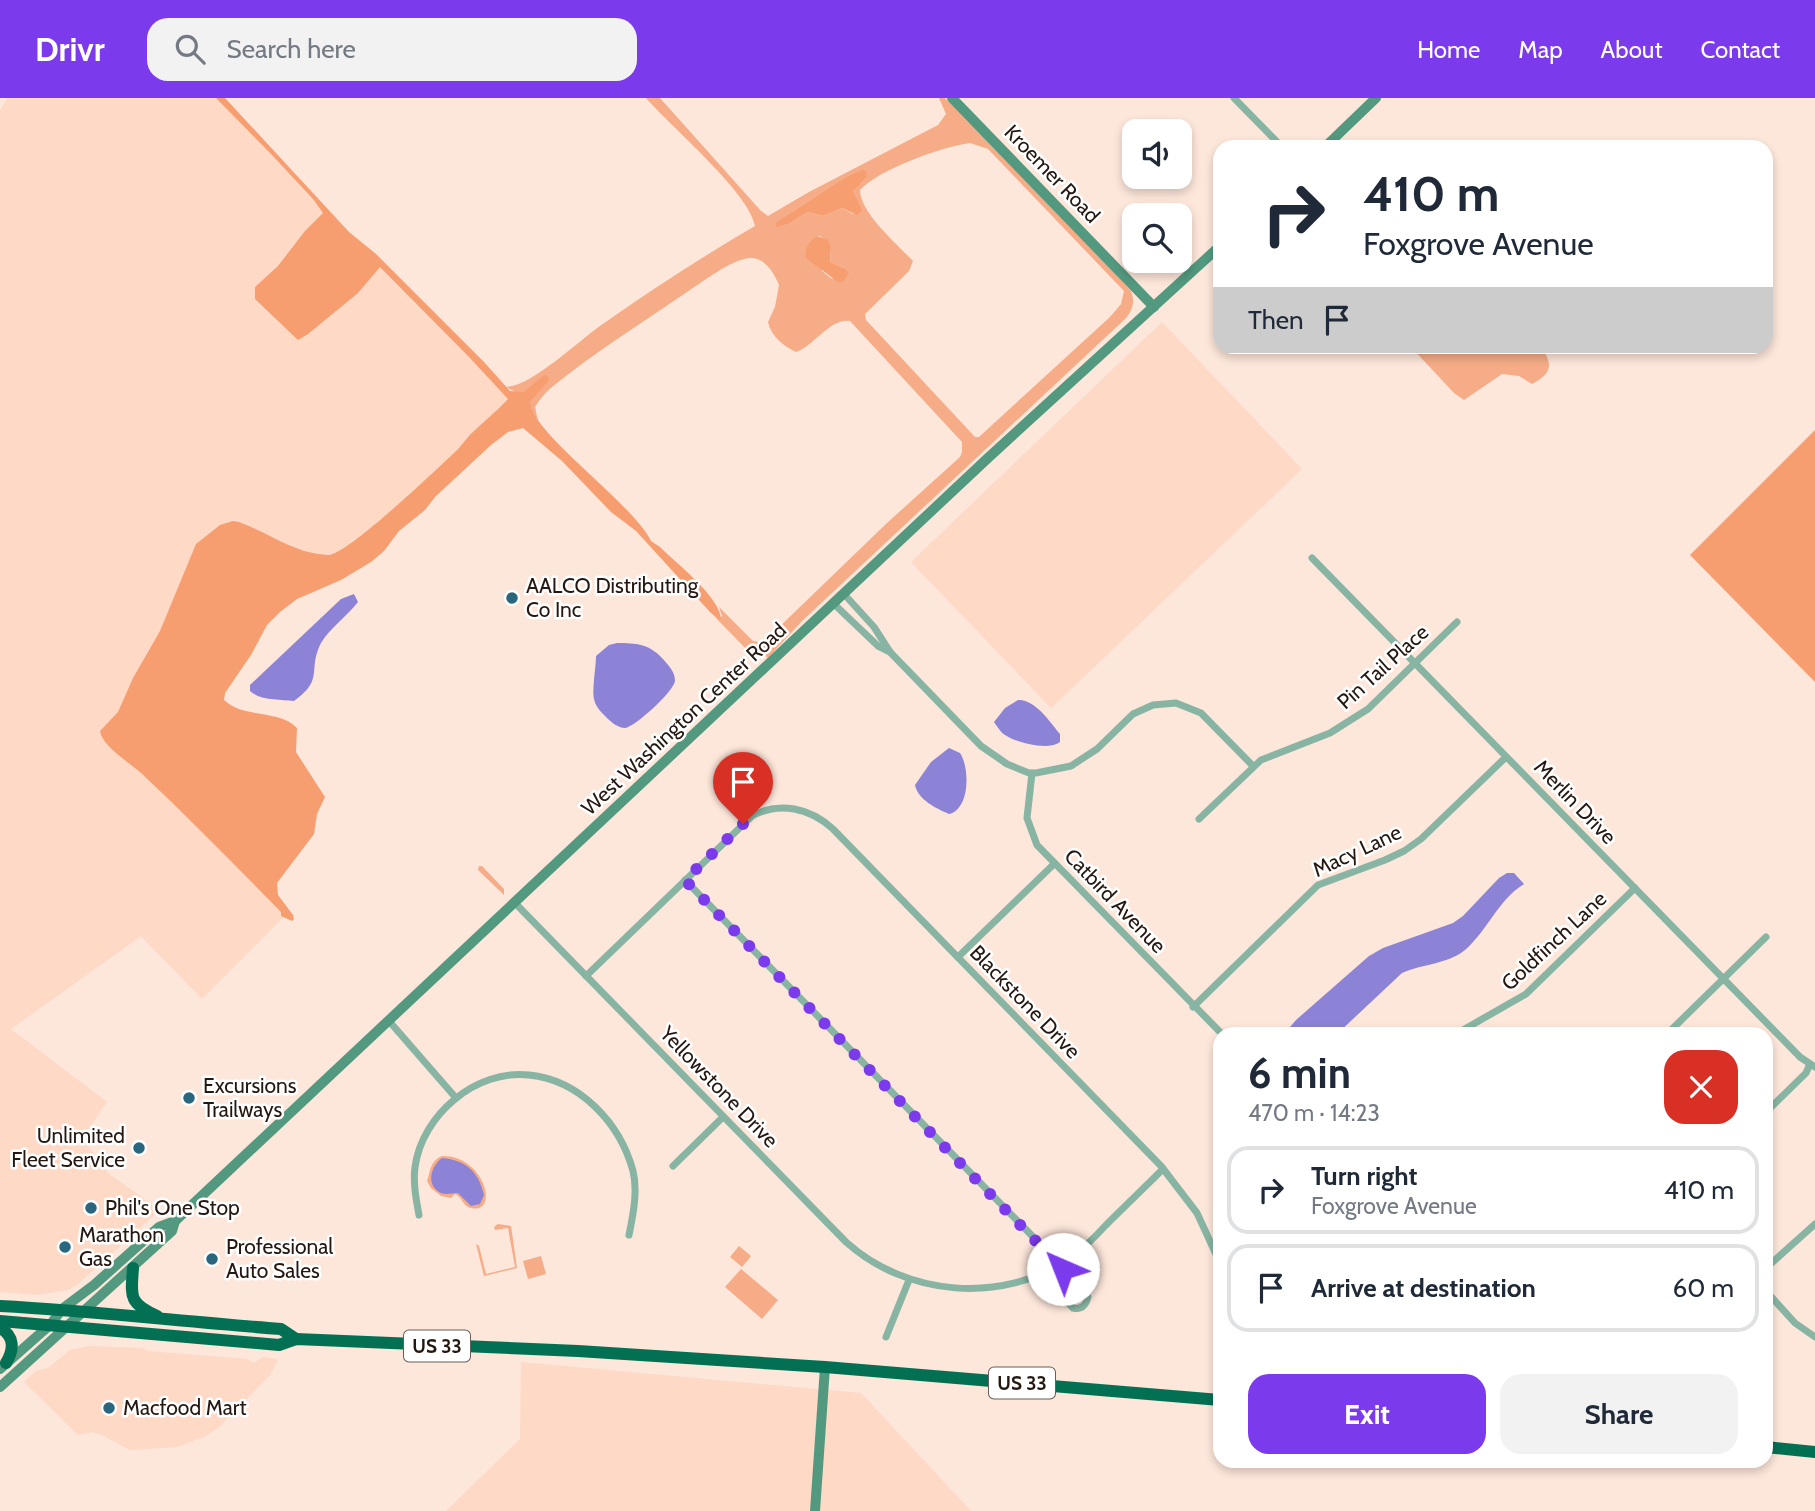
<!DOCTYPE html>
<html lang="en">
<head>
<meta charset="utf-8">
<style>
	:root { --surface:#fff; --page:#f2f2f3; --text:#1f2937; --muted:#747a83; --line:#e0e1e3; --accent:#7c3aed }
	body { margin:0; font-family:Cabin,sans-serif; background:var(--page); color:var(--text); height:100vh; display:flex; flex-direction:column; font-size:26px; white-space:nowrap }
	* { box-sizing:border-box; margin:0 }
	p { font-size:23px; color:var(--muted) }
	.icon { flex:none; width:38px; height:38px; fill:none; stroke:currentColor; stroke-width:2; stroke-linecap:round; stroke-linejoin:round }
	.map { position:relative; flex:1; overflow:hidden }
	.drawer { position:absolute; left:1213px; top:929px; width:560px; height:441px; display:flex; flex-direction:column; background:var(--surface); border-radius:21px; box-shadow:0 4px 10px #0003 }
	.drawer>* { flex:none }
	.top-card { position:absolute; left:1213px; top:42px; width:560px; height:214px; border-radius:21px; box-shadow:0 4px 10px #0003; background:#fff; color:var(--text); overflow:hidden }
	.fabs { position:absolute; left:1122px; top:21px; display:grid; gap:14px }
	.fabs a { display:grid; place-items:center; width:70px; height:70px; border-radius:14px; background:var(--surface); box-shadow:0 4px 10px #0003; font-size:35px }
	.pin { position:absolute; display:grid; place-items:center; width:60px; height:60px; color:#fff; margin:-72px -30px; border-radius:50% 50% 50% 0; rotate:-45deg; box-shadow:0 0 7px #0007 }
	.pin .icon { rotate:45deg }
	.me { position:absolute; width:77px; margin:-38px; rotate:316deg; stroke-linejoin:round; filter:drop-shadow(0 0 5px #0008) }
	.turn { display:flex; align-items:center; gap:24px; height:147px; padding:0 35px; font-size:32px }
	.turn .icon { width:91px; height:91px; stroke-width:2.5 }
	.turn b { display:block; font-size:49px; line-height:60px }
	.then { display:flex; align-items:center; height:66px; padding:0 35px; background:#0003; gap:14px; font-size:26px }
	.round { display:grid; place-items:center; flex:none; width:74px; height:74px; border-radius:21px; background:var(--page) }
	.summary { display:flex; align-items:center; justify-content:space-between; height:119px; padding:0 35px }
	h1 { font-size:42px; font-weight:800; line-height:52px }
	.cta { display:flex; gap:14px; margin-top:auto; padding:14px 35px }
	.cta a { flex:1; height:80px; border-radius:21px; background:var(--accent); color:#fff; font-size:28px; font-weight:800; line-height:80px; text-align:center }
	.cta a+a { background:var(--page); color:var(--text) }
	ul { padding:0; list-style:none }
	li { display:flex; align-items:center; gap:21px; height:88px; margin:0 14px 10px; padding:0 21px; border:4px solid var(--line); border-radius:21px }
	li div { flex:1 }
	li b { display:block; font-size:26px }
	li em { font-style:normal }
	header { display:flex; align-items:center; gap:42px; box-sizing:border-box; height:98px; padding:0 35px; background:var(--accent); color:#fff }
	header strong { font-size:33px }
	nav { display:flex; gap:38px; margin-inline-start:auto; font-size:24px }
	.search { width:490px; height:63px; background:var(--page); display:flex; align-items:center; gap:18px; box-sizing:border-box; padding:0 24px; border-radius:21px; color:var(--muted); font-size:26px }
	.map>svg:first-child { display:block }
</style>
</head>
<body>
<header>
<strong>Drivr</strong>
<div class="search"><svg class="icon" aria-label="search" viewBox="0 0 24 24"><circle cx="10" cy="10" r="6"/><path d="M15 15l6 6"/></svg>Search here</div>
<nav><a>Home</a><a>Map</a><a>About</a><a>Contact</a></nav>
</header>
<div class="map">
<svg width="1815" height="1413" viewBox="0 0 1815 1413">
	<rect width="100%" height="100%" fill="#fde6da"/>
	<!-- built -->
	<g fill="#fdd9c6">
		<path d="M8,0H216L519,306L364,450L112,634L286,817L202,901L141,838L11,931L107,1004L82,1040L109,1076L160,1112L78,1186L68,1192L37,1197L0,1194V12Z"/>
		<path d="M1162,224L1302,371L1051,610L911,464Z"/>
		<path d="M89,1248L142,1250L148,1253L247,1261L254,1265L263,1259L278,1261L271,1276L218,1330L204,1339L177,1349L130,1352L104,1338L93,1334L78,1337L24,1284L36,1273L48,1270L70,1252Z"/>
		<path d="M521,1264L861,1295L971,1413H446L520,1341Z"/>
	</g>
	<!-- green -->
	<g fill="#f5ac87" fill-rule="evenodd">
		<path d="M646,0H660L761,113L768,118L809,94L938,27L946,16L939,0H945L1110,170L1131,193C1135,204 1133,212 1125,221L802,523L768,560L760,554L754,558L751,556L714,518L718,521L722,518L719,509L753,543L759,544L773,535L887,425L960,359L962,354V344L850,223C830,220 814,248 796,254C783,248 771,238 768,224L775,209L779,187C774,175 765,159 750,160C731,161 700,186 684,196C640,226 594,255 552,289C545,295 540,301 535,309L538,323L530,310V304L536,295L544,278L523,294L517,295L506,289C532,288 577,244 600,228C651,192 702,159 755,128C749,94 671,29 646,0ZM970,45L988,51L1124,193L1121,206L1110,219L979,339H975L866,222L865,216L909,173L913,163C898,147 860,115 860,92C880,71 941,49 970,45ZM862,73L853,93L861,112L853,116L842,110L823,118L808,114L790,125L784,119L844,80ZM820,138L831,148L830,164L844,170L832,181L822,173L815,139Z"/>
		<path d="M1411,249H1540C1554,265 1552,276 1532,286L1519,278L1502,276L1464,302L1454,295Z"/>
		<path d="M479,768H482L504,791V797L478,772Z"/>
		<path d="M442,1058C485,1057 500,1117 471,1110C462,1108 463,1099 455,1096L451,1100L441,1098L431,1090L427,1083C431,1072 430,1063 442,1058Z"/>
		<path d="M498,1126L511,1128L517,1170L484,1178L476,1146L479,1148L486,1176L515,1169L508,1130L495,1132L494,1129Z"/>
		<path d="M739,1148L751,1158L742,1169L730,1159Z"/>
		<path d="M541,1158L546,1176L528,1181L523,1163Z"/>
		<path d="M741,1171L778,1202L762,1221L725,1189Z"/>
	</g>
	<!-- forest -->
	<g fill="#f69e70">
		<path d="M216,0H225L349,134L376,156L484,264L510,293L523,294L544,277L548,278L549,282L530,304C532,336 632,404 651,443L660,449C676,465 720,499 721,521H718L710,514L636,433L611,414L562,363L523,330L508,334L491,347L435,399L425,412L399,433L384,453L371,464L341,482L297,501L280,514L267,527L251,557L225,595L224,602C244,621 279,611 297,630L296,654L325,699L317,716L314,736L277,785L278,797L293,817L294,821L292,823L281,818V814C235,767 189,720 141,675C130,665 102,648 100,633L118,614L133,580L160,533L196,446L220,427L233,423L239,424C269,435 295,456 328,457C346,458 437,371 455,354C462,348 466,340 473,334C484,323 497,313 508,301L470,260L380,169L358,195L308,236L298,242L255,201V189L278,168L305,133L323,115L313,101L271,56Z"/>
		<path d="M862,72L866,73L867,78L853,93L862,112L857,117L842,110L823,118L808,114L790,125L776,129V125L784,119L844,80Z"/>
		<path d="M817,138L828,142L831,148L830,164L844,170L849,175L843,184H838L806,160C804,151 810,142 817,138Z"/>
		<path d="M1815,332V584L1690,457Z"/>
	</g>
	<!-- water -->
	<g fill="#8d83d6">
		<path d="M354,496L358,504C347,518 330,530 321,545C307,573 325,581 294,603C280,601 261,603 250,593V587L341,501Z"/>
		<path d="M617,545C636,545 649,546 662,560C668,567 675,573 675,583C674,593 635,629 625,630C618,630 611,624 606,619C602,615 595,608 594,601C592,591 596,569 596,558L609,547Z"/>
		<path d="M1018,602C1035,601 1050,624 1060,636V644C1049,653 1017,645 1005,637C1001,635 997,628 994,624L1005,610Z"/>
		<path d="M949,650L960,655C970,670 970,711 949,716C936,710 918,702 915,687L931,664Z"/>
		<path d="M1507,775H1514L1524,786C1498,802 1488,832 1465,852C1448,866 1422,866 1402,875L1337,936H1291L1290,929L1296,922L1369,858L1383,850L1453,825L1463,818L1499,780Z"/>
		<path d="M442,1060C466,1062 479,1074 484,1097L480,1106L471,1108L458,1095C452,1095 446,1097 441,1095C425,1087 431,1068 442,1060Z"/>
	</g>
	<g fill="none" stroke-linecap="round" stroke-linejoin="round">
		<!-- street -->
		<g stroke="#88b5a3" stroke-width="7">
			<path d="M1234,0L1282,49"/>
			<path d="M1312,460L1800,959L1815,969"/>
			<path d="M844,496L874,529L890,554L981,648L1007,666L1029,675H1036L1071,668L1097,651L1133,616L1153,607L1176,605L1201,615L1253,668"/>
			<path d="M834,506L878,548L890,554"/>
			<path d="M1032,675L1027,720L1037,747L1222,936"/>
			<path d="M1199,721L1261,662L1330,635L1368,611L1457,524"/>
			<path d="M685,782L1080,1187L1088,1199C1086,1207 1082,1212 1073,1210L1040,1175"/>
			<path d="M515,805L846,1144C906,1198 1002,1207 1070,1160C1083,1151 1095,1139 1106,1127C1125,1108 1144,1090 1163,1071"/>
			<path d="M958,859L1054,766"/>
			<path d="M586,878L752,718C780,703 810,710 833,731L1161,1068L1197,1115L1220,1165"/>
			<path d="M1193,909L1318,787L1385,762L1404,753L1421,741L1506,659"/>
			<path d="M389,923L456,1000"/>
			<path d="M1456,936L1526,896L1635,790"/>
			<path d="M1667,936L1766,839"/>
			<path d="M1766,1014L1806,975L1810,966"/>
			<path d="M673,1068L723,1019"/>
			<path d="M419,1117C416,1101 413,1085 415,1069C422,1017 476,971 529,977C580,982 620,1025 633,1073C638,1093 633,1117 629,1137"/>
			<path d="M1766,1170L1815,1126"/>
			<path d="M1766,1193L1795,1225L1815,1239"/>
			<path d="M886,1239L909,1182"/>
		</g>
		<!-- secondary -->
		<g stroke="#52997f" stroke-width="10">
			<path d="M952,0L1154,209"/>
			<path d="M1325,49L1376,0"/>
			<path d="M0,1271L51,1226L62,1211L94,1187L159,1129L175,1123L989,359L1220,148"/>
			<path d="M0,1289L172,1133L175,1123"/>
			<path d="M815,1413L825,1269"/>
		</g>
		<!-- highway -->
		<g stroke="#037054" stroke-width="12">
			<path d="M133,1170C131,1198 128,1205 157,1218"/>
			<path d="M0,1208C94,1213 187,1224 281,1231L296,1241"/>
			<path d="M0,1223L279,1247L296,1241L578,1253L825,1269L1220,1302"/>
			<path d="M0,1230C15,1238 14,1252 6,1265"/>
			<path d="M1766,1349L1815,1354"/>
		</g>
	</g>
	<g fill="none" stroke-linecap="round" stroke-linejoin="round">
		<!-- route -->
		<path stroke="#7c3aed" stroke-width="12" stroke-dasharray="0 21.6" d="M743,726L685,782L1063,1171"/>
	</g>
	<!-- markers -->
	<g fill="#2a667e" stroke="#fff" stroke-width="2.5">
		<circle cx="512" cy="500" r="7"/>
		<circle cx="189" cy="1000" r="7"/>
		<circle cx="139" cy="1050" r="7"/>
		<circle cx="91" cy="1110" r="7"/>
		<circle cx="65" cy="1149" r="7"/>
		<circle cx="212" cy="1161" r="7"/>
		<circle cx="109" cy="1310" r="7"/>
	</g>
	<g text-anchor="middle" stroke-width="5" stroke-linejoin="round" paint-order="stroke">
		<!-- shield labels -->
		<g fill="#fff" stroke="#665d58" stroke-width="2">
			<rect x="404" y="1232.5" width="66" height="31" rx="5"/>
			<rect x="989" y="1269.5" width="66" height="31" rx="5"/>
		</g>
		<g font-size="19" font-weight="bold" fill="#251811">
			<text x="437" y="1255">US 33</text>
			<text x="1022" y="1292">US 33</text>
		</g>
		<!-- street labels -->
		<g font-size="21" fill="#251811" stroke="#fff">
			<text transform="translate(1052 76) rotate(46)" y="7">Kroemer Road</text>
			<text transform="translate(1383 569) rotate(-42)" y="7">Pin Tail Place</text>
			<text transform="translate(684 621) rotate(-43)" y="7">West Washington Center Road</text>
			<text transform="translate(1575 704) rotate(46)" y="7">Merlin Drive</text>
			<text transform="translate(1357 753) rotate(-25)" y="7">Macy Lane</text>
			<text transform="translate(1115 803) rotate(46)" y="7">Catbird Avenue</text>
			<text transform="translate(1554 843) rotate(-43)" y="7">Goldfinch Lane</text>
			<text transform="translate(1025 904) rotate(46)" y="7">Blackstone Drive</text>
			<text transform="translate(719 989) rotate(46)" y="7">Yellowstone Drive</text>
		</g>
		<!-- poi labels -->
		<g font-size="21" fill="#251811" stroke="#fff" text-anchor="start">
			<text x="526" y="495">AALCO Distributing<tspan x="526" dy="24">Co Inc</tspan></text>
			<text x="203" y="995">Excursions<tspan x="203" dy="24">Trailways</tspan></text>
			<text x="125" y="1045" text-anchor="end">Unlimited<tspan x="125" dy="24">Fleet Service</tspan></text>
			<text x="105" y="1117">Phil's One Stop</text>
			<text x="79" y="1144">Marathon<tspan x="79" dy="24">Gas</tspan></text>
			<text x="226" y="1156">Professional<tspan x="226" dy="24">Auto Sales</tspan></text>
			<text x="123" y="1317">Macfood Mart</text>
		</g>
	</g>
</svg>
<div class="fabs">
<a><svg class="icon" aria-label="sound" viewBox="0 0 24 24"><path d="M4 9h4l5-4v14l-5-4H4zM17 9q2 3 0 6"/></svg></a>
<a><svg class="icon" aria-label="search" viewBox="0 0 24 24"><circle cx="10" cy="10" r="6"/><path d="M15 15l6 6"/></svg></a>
</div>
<div class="pin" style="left:743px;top:726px;background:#d93025"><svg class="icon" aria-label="arrive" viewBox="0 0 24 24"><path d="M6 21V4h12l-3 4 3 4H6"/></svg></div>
<svg class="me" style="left:1063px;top:1171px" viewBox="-20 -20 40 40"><circle r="19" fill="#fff"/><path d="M0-13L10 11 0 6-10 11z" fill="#7c3aed"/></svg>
<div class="top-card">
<div class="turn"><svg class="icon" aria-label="right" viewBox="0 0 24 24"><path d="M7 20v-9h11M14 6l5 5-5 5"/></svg><div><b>410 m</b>Foxgrove Avenue</div></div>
<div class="then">Then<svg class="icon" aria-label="arrive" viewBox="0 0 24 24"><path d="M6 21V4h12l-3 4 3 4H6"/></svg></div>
</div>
<section class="drawer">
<div class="summary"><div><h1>6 min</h1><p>470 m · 14:23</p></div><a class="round" style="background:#d93025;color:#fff"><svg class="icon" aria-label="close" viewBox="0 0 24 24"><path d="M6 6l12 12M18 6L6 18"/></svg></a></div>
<ul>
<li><svg class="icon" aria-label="right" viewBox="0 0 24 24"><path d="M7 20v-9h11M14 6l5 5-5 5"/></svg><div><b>Turn right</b><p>Foxgrove Avenue</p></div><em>410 m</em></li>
<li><svg class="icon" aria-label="arrive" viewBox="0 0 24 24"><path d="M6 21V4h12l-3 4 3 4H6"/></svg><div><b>Arrive at destination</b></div><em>60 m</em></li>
</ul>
<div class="cta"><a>Exit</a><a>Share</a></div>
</section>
</div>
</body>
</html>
